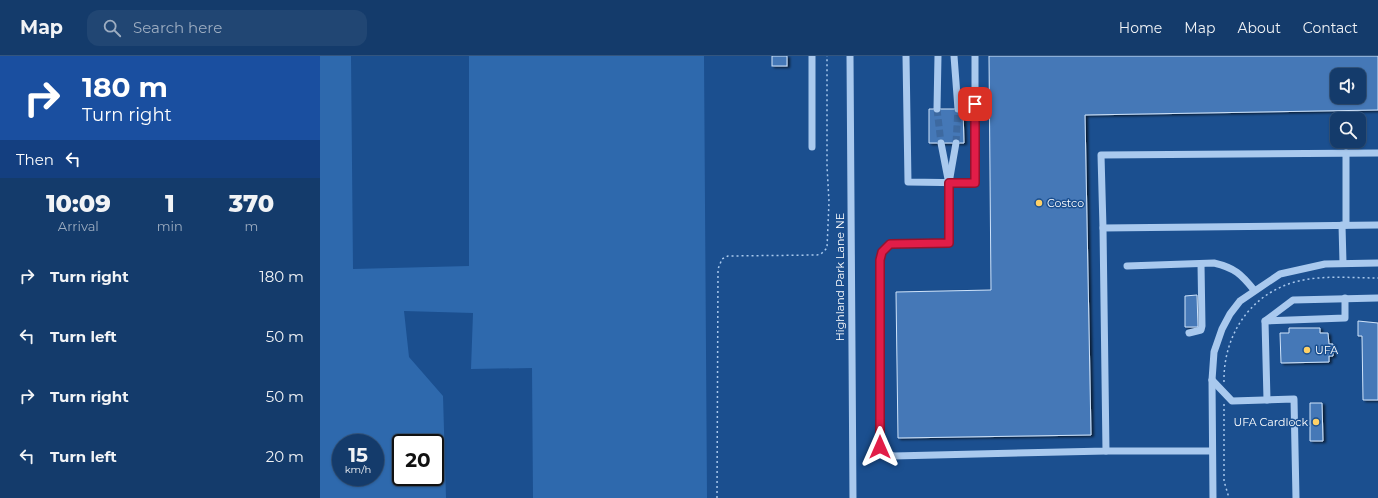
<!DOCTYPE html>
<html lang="en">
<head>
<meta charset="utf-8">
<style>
	:root { --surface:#143b6b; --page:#214673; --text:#f1f3f6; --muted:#9dadc1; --line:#33557e }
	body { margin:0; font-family:Montserrat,sans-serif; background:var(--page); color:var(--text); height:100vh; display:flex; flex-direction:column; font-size:15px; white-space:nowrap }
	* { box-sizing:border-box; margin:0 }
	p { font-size:13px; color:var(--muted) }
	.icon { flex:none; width:22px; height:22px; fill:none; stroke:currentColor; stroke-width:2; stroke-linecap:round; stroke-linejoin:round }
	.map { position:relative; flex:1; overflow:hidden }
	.details { display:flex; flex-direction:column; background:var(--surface); width:320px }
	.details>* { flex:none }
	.top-card { background:#1a4fa0; color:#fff; overflow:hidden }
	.buttons { position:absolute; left:1010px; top:12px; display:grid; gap:8px }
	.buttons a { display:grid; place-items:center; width:36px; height:36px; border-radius:8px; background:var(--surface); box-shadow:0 1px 3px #0004,0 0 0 1px var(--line); font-size:20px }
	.speed { position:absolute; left:12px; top:378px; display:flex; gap:8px; font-size:20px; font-weight:700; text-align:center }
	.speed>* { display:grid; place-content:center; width:52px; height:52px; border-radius:50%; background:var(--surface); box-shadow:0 1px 3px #0004,0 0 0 1px var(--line); line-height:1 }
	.speed small { font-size:10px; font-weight:400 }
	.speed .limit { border:2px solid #111; border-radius:6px; background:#fff; color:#111 }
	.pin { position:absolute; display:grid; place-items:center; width:34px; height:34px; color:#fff; margin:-17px; border-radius:8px; box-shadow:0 2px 6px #0006 }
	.me { position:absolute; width:44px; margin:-22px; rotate:0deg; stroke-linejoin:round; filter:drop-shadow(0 0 3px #0008) }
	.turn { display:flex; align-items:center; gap:14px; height:84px; padding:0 16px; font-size:18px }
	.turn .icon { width:52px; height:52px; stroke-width:2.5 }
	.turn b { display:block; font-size:28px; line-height:34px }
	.then { display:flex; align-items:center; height:38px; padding:0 16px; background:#0003; gap:8px; font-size:15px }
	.eta { display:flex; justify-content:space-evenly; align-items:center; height:68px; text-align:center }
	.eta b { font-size:24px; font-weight:800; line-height:28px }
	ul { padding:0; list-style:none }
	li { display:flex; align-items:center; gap:12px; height:60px; padding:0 16px }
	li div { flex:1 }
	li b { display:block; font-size:15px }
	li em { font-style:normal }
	header { display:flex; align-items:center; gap:24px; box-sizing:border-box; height:56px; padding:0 20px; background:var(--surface); border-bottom:1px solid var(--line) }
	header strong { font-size:19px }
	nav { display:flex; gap:22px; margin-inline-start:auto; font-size:14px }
	.search { width:280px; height:36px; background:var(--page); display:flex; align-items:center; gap:10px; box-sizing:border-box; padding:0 14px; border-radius:12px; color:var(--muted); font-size:15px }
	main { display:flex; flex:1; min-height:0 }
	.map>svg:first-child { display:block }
</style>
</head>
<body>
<header>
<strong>Map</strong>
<div class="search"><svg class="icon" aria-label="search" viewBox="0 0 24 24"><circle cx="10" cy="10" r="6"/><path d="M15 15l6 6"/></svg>Search here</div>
<nav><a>Home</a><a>Map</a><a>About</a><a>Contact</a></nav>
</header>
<main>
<section class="details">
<div class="top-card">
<div class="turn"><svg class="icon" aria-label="right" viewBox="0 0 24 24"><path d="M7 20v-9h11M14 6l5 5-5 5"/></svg><div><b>180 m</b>Turn right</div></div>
<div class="then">Then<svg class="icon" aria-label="left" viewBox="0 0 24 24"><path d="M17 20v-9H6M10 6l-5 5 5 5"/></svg></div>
</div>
<div class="eta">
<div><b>10:09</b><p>Arrival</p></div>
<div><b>1</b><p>min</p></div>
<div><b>370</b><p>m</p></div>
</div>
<ul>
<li><svg class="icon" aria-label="right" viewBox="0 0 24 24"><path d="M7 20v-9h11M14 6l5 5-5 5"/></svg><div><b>Turn right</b></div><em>180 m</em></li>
<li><svg class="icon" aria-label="left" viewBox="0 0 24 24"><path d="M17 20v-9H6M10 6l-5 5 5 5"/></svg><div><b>Turn left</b></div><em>50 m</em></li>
<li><svg class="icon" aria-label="right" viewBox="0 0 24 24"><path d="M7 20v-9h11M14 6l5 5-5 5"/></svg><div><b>Turn right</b></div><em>50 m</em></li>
<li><svg class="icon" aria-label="left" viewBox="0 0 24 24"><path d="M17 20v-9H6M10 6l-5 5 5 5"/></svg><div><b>Turn left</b></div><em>20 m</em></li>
</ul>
</section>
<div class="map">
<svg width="1058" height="442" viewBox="0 0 1058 442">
	<defs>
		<filter id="shadow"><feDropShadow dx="2.5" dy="1.5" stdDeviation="1" flood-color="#0009"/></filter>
	</defs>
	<rect width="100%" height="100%" fill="#1b4f8f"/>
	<!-- green -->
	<path fill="#2e69ad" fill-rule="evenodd" d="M0,0H31L33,213L149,210V0H384L387,442H213L212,312L151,313L153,257L84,255L89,301L123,340L126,442H0ZM21,387H55V421H21ZM81,387H115V421H81Z"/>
	<!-- building -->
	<g fill="#4478b7" stroke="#cfe3fa" fill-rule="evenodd" filter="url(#shadow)">
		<rect x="452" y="0" width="15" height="10"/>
		<path d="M669,0H1058V54L765,59L771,379L578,382L576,236L671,234ZM1017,19H1039V41H1017Z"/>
		<path d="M609,53H643L644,87H609Z"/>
		<path d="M877,239L878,271H865V240Z"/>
		<path d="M1038,265L1058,267V344H1043L1042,280H1038Z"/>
		<path d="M969,272H1000V277H1008L1009,288H1013V300H1009V306L961,307L960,277H969Z"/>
		<path d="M990,347H1002L1003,385H990Z"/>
	</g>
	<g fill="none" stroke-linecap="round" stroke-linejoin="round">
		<!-- minor-tunnel -->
		<g stroke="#3d69a0" stroke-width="7" stroke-dasharray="7 3.5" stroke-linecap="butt">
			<path d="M617,53L621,87"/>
			<path d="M636,87L638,53"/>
		</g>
		<!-- path -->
		<g stroke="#a9c9ee" stroke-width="1.5" stroke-dasharray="2 3" stroke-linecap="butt">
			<path d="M904,326C903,279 931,236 979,225C1004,219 1032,222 1058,222"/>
			<path d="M904,348V425L909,442"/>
			<path d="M397,442L398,213L402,203L408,200L497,199L501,198L507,192L509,146L507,110V0"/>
		</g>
		<!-- minor -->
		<g stroke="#a9c9ee" stroke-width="7">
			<path d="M492,0V91"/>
			<path d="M530,0L533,442"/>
			<path d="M586,0L588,126L655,127V0"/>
			<path d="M634,0L638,53"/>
			<path d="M617,53L618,0"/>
			<path d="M621,87L628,123"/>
			<path d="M636,87L629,127V187L570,188L562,196L560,204V391L564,396L574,400L786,395L783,172L1058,169"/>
			<path d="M1026,97V169"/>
			<path d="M1022,169L1023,207"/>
			<path d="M783,172L781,99L1058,97"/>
			<path d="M807,210L894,207C915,212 921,218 934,234"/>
			<path d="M945,265L1025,262V242"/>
			<path d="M869,277L881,274L882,270L881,208"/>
			<path d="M892,324L912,345L974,343L976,442"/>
			<path d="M947,344L945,265L973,244L1058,242"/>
			<path d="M786,395H892"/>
			<path d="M893,442L892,324L894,296L902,273L910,258L920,245L960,218L1005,208L1058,207"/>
		</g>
	</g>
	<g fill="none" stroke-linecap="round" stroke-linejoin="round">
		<!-- route casing -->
		<g stroke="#92132f" stroke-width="10">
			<path id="route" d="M560,391V204L562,196L570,188L629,187V127H655V48"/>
		</g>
		<!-- route -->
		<use href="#route" stroke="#e11d48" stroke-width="7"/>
	</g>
	<!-- markers -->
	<g fill="#ffd166" stroke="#1b4f8f" stroke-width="1.5">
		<circle cx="719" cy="147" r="4"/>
		<circle cx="987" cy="294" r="4"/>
		<circle cx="996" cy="366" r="4"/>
	</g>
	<g text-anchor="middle" stroke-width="3" stroke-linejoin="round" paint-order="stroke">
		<!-- poi labels -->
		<g font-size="11" fill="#fff" stroke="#1b4f8f" text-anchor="start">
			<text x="727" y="151">Costco</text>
			<text x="995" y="298">UFA</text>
			<text x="988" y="370" text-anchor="end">UFA Cardlock</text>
		</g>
		<!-- street labels -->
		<g font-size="11" fill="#fff" stroke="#1b4f8f">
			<text transform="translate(520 221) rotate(-90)" y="4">Highland Park Lane NE</text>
		</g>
	</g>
</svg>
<div class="buttons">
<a><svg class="icon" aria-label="sound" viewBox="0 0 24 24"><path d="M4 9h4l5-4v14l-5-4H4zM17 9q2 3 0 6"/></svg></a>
<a><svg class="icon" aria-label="search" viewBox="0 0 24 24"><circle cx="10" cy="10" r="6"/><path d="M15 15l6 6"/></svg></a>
</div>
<div class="speed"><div>15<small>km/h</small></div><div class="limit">20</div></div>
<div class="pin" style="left:655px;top:48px;background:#d93025"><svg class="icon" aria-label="arrive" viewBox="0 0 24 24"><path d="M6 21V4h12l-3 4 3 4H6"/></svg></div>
<svg class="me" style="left:560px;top:391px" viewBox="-20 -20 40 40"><path d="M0-17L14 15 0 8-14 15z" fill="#e11d48" stroke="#fff" stroke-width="4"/></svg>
</div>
</main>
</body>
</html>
